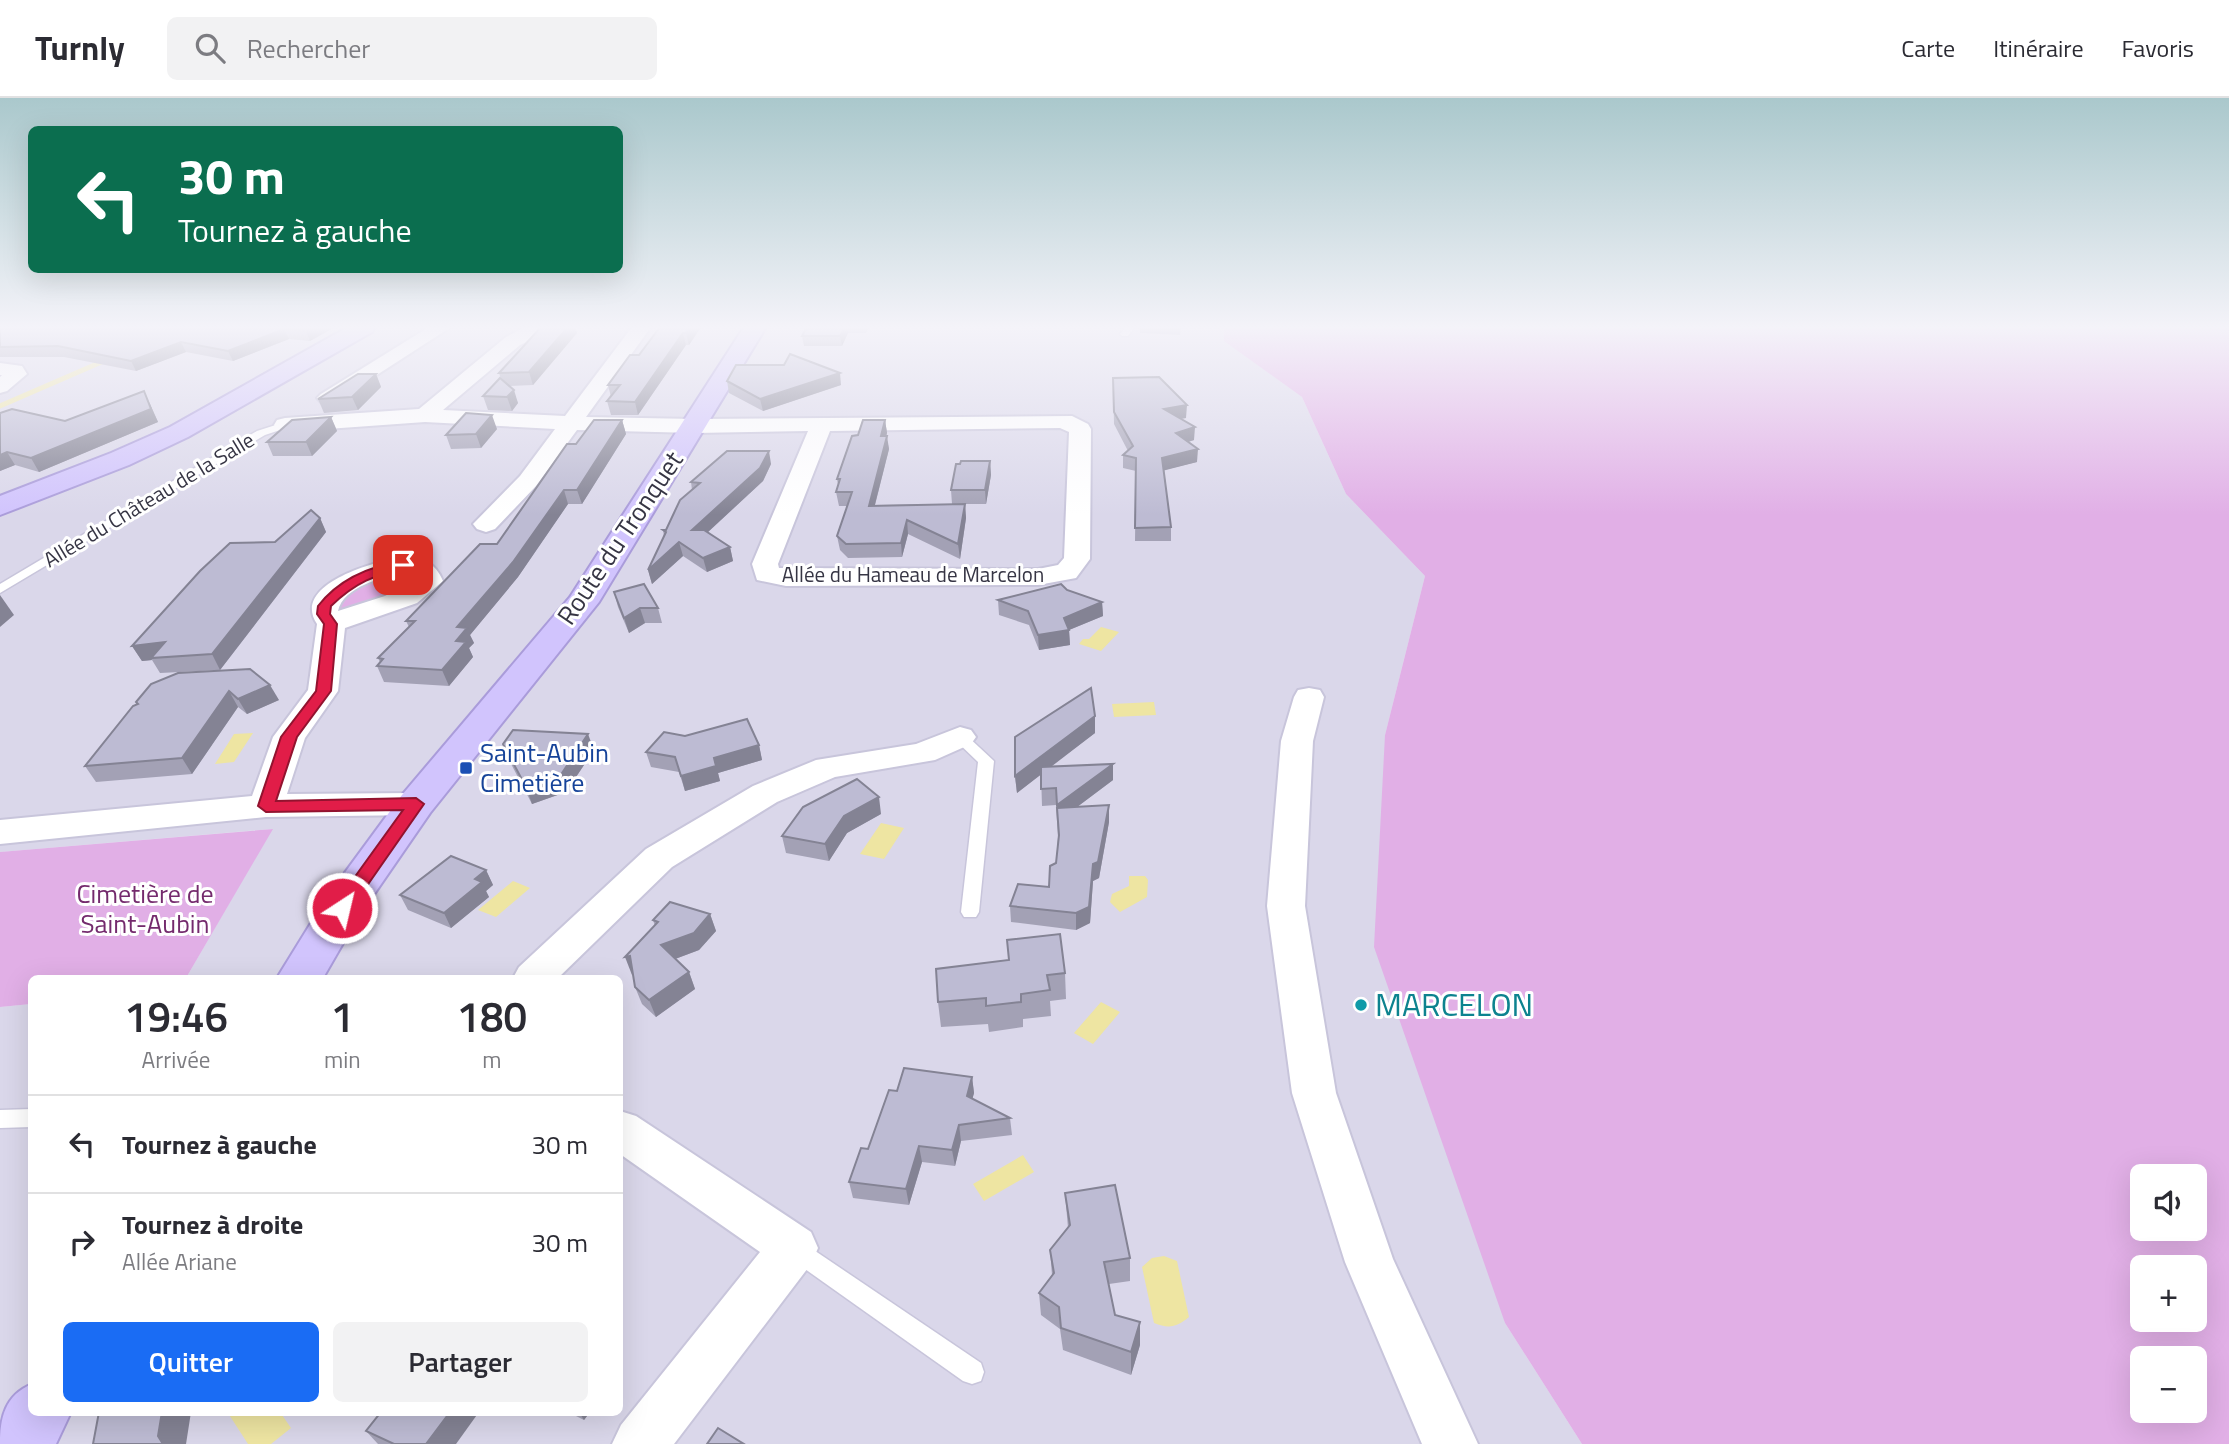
<!DOCTYPE html>
<html lang="fr">
<head>
<meta charset="utf-8">
<style>
	:root { --surface:#fff; --page:#f2f2f3; --text:#2b2b33; --muted:#7c7c81; --line:#e1e1e2; --accent:#1a6cf4 }
	body { margin:0; font-family:"Titillium Web",sans-serif; background:var(--page); color:var(--text); height:100vh; display:flex; flex-direction:column; font-size:26px; white-space:nowrap }
	* { box-sizing:border-box; margin:0 }
	p { font-size:23px; color:var(--muted) }
	.icon { flex:none; width:38px; height:38px; fill:none; stroke:currentColor; stroke-width:2; stroke-linecap:round; stroke-linejoin:round }
	.map { position:relative; flex:1; overflow:hidden }
	.drawer { position:absolute; left:28px; top:877px; width:595px; height:441px; display:flex; flex-direction:column; background:var(--surface); border-radius:10px; box-shadow:0 7px 28px #0002 }
	.drawer>* { flex:none }
	.guide { position:absolute; left:28px; top:28px; width:595px; height:147px; border-radius:10px; box-shadow:0 7px 28px #0002; background:#0b6e4f; color:#fff; overflow:hidden }
	.controls { position:absolute; left:2130px; top:1066px; display:grid; gap:14px }
	.controls a { display:grid; place-items:center; width:77px; height:77px; border-radius:10px; background:var(--surface); box-shadow:0 7px 28px #0002; font-size:35px }
	.pin { position:absolute; display:grid; place-items:center; width:60px; height:60px; color:#fff; margin:-30px; border-radius:14px; box-shadow:0 4px 10px #0006 }
	.me { position:absolute; width:77px; margin:-38px; rotate:35deg; stroke-linejoin:round; filter:drop-shadow(0 0 5px #0008) }
	.turn { display:flex; align-items:center; gap:24px; height:147px; padding:0 35px; font-size:32px }
	.turn .icon { width:91px; height:91px; stroke-width:2.5 }
	.turn b { display:block; font-size:49px; line-height:60px }
	.eta { display:flex; justify-content:space-evenly; align-items:center; height:119px; text-align:center }
	.eta b { font-size:42px; font-weight:600; line-height:49px }
	.primary-button { display:flex; gap:14px; margin-top:auto; padding:14px 35px }
	.primary-button a { flex:1; height:80px; border-radius:10px; background:var(--accent); color:#fff; font-size:28px; font-weight:600; line-height:80px; text-align:center }
	.primary-button a+a { background:var(--page); color:var(--text) }
	ul { padding:0; list-style:none }
	li { display:flex; align-items:center; gap:21px; height:98px; padding:0 35px; border-top:2px solid var(--line) }
	li div { flex:1 }
	li b { display:block; font-size:26px }
	li em { font-style:normal }
	header { display:flex; align-items:center; gap:42px; box-sizing:border-box; height:98px; padding:0 35px; background:var(--surface); border-bottom:2px solid var(--line) }
	header strong { font-size:33px }
	nav { display:flex; gap:38px; margin-inline-start:auto; font-size:24px }
	.search { width:490px; height:63px; background:var(--page); display:flex; align-items:center; gap:18px; box-sizing:border-box; padding:0 24px; border-radius:10px; color:var(--muted); font-size:26px }
	.map>svg:first-child { display:block }
</style>
</head>
<body>
<header>
<strong>Turnly</strong>
<div class="search"><svg class="icon" aria-label="search" viewBox="0 0 24 24"><circle cx="10" cy="10" r="6"/><path d="M15 15l6 6"/></svg>Rechercher</div>
<nav><a>Carte</a><a>Itinéraire</a><a>Favoris</a></nav>
</header>
<div class="map">
<svg width="2229" height="1346" viewBox="0 0 2229 1346">
	<rect width="100%" height="100%" fill="#e7e5f2"/>
	<!-- residential -->
	<path fill="#dad7ea" d="M0,229H1224L1225,243L1302,299L1346,396L1425,478L1385,637L1505,1225L1582,1346H0V909L31,906L32,1314H620V880H186L272,731L0,754Z"/>
	<!-- green -->
	<g fill="#e1afe6" fill-rule="evenodd">
		<path d="M1224,229H2229V1346H1582L1505,1225L1374,849L1385,637L1425,478L1346,396L1302,299L1224,243ZM2194,1078V1130H2142V1078ZM2142,1169H2194V1222H2142ZM2142,1260H2194V1312H2142Z"/>
		<path d="M414,473L417,486L356,510H339L343,497L374,478Z"/>
		<path d="M273,731L186,880H32L31,906L0,909V754Z"/>
	</g>
	<!-- water -->
	<g fill="#eee5a2">
		<path d="M1101,529L1119,534L1101,553L1079,546L1083,541H1089Z"/>
		<path d="M1154,604L1156,617L1114,619L1112,606Z"/>
		<path d="M253,635L234,664L215,666L234,636Z"/>
		<path d="M881,725L904,730L884,761L860,756Z"/>
		<path d="M1129,778H1145L1148,782L1147,799L1120,814L1110,804L1112,796L1129,788Z"/>
		<path d="M513,783L530,790L496,819L478,812Z"/>
		<path d="M1101,904L1120,914L1093,946L1074,935Z"/>
		<path d="M1023,1057L1034,1074L984,1103L973,1086Z"/>
		<path d="M1164,1158L1177,1163L1189,1219C1177,1229 1169,1231 1154,1225L1142,1169L1152,1160Z"/>
		<path d="M280,1314L291,1330L271,1346H248L228,1315Z"/>
	</g>
	<g fill="none" stroke-linecap="round" stroke-linejoin="round">
		<!-- stream -->
		<path stroke="#eee5a2" stroke-width="5" d="M0,308L106,262"/>
		<!-- lane casing -->
		<g stroke="#c8c5db" stroke-width="3">
			<g id="lane">
				<path d="M1126,229H1135L1128,238H1122L1120,236Z"/>
				<path d="M285,324L290,327L289,329L265,337L0,495V486L257,333Z"/>
				<path d="M960,634L965,636L994,663L979,814L976,819H964L961,814L978,664L952,639Z"/>
				<path d="M32,1011V1029L0,1030V1012Z"/>
				<path d="M796,1140L981,1265L984,1274L981,1283L972,1286L963,1283L788,1159L784,1151L788,1143Z"/>
			</g>
		</g>
		<!-- street casing -->
		<g stroke="#c8c5db" stroke-width="4">
			<g id="street">
				<path d="M429,229H451L335,304H321L317,300L321,296Z"/>
				<path d="M525,229H552L550,233L520,247L443,312L565,318L632,229H651L586,319L695,321L1072,318L1088,326L1091,331L1090,461L1076,480L1038,487L786,488L757,482L752,466L808,333L695,335L577,332L536,388L495,431L486,434L477,431L473,426L520,378L555,331L425,324L285,334L277,332L274,327L277,322L285,320L419,311L506,239ZM1060,330L1069,334L1064,460L1058,467L1038,471L779,470L778,466L830,333Z"/>
				<path d="M0,265L22,268L27,276L7,293L0,295V279L2,277H0Z"/>
				<path d="M405,459C424,461 435,464 443,483L417,505L345,530L338,593L305,640L287,696L416,695L428,698L433,706L428,714L416,717L266,719L0,746V722L252,698L273,639L308,592L317,526C290,486 378,462 405,459ZM405,475L413,478L415,481L385,498L338,513C343,489 384,478 405,475Z"/>
				<path d="M1309,590L1320,592L1324,599L1313,643L1305,808L1336,995L1393,1161L1478,1346H1422L1345,1164L1292,995L1267,808L1281,643L1294,599L1298,592Z"/>
				<path d="M960,629L971,632L976,639L971,646L935,662L835,679L777,704L672,769L558,880H513L519,869L646,751L753,688L816,662L916,646Z"/>
				<path d="M620,1013L636,1018L811,1134L818,1150L811,1166L674,1346H612L621,1327L760,1154L620,1056Z"/>
			</g>
		</g>
		<!-- secondary casing -->
		<g stroke="#aa9cda" stroke-width="4">
			<g id="secondary">
				<path d="M348,229H375L372,234L188,339L129,367L0,417V398L111,355L170,329Z"/>
				<path d="M744,229H766L599,504L430,715L357,821L323,880H277L327,799L402,697L570,499Z"/>
				<path d="M32,1286V1314H71L56,1346H0C0,1320 5,1297 32,1286Z"/>
			</g>
		</g>
		<!-- lane -->
		<use href="#lane" fill="#fff" fill-rule="evenodd"/>
		<!-- street -->
		<use href="#street" fill="#fff" fill-rule="evenodd"/>
		<!-- secondary -->
		<use href="#secondary" fill="#d1c4fd" fill-rule="evenodd"/>
	</g>
	<!-- wall -->
	<g fill="#a3a1b5">
		<path d="M0,229H335L310,243L289,241L233,263L186,254L136,273L64,259H0Z"/>
		<path d="M660,229H701L689,247H686L638,317H611L607,303L611,299L608,287L639,257Z"/>
		<path d="M807,229H869L866,235H848L842,248H804L802,238Z"/>
		<path d="M1140,229H1181L1180,237L1140,235Z"/>
		<path d="M577,235L533,287L509,288L518,305L512,313L488,312L483,298L501,281L499,275Z"/>
		<path d="M784,267L841,287L763,313L729,295L727,283Z"/>
		<path d="M376,276L381,289L358,312L324,315L318,301Z"/>
		<path d="M1113,280L1186,320L1181,321L1194,342L1188,344L1197,364L1164,372L1171,429V443H1135L1136,373L1123,370V357L1128,353L1114,326Z"/>
		<path d="M150,306L158,324L39,374L15,367L0,373V315L65,323Z"/>
		<path d="M331,319L337,333L312,358H273L267,344Z"/>
		<path d="M622,322L626,336L582,406H568L518,479L470,537L474,545L469,550L473,559L449,588L384,584L377,568L380,564L378,560L409,529L406,523L497,446L576,346Z"/>
		<path d="M885,322L887,335L886,338L889,351L875,407L952,406L951,392L990,363L991,377L986,406H965L966,420L960,461L908,436L902,459L848,460L840,452L837,438L848,408H839L836,394L838,387L837,381L858,337Z"/>
		<path d="M497,331L481,350L451,351L446,337Z"/>
		<path d="M771,366L763,383L707,435L730,449L733,463L707,474L683,458L652,486L648,472L664,438L663,432H666L692,392L691,384Z"/>
		<path d="M320,420L326,434L220,572L160,575L152,562L142,563L132,548L275,444Z"/>
		<path d="M1067,492L1102,504L1103,518L1069,532L1070,547L1039,552L1029,527L999,517L998,502Z"/>
		<path d="M614,494L658,510L662,525H645L629,535L618,509Z"/>
		<path d="M178,575L279,602L247,616L238,609L192,676L96,684L85,668L138,606Z"/>
		<path d="M1095,618V635L1051,668L1113,666V682L1077,709L1109,707V724L1099,780L1093,783L1090,825L1076,832L1011,824L1010,808L1049,789L1056,765L1058,739L1056,707L1042,708L1041,676L1017,695L1015,678Z"/>
		<path d="M685,638L759,647L762,662L718,675L720,683L685,693L679,674L651,669L646,654Z"/>
		<path d="M503,646L594,652L566,694L532,706L509,662Z"/>
		<path d="M881,716L847,735L829,763L786,755L782,738Z"/>
		<path d="M486,772L493,787L486,793L489,799L451,830L408,812L400,797Z"/>
		<path d="M710,816L716,833L699,852L675,861L689,874L695,891L656,919L642,906L635,889L633,876L632,877L655,828L653,822Z"/>
		<path d="M936,871L1065,875L1066,901L1050,903L1051,918L1023,921V929L989,934L988,926L941,929L938,904Z"/>
		<path d="M972,979L974,995L972,1001L1010,1020L1012,1037L961,1043L955,1068L922,1064L909,1107L853,1100L849,1084L868,1051L897,993Z"/>
		<path d="M1065,1095L1130,1160V1183L1109,1186L1115,1217L1140,1247L1131,1277L1063,1252L1060,1231L1041,1217L1039,1195L1052,1177L1050,1152L1068,1130Z"/>
		<path d="M568,1314H590L584,1322Z"/>
		<path d="M366,1333L456,1346H378Z"/>
	</g>
	<!-- shaded-wall -->
	<g fill="#848394">
		<path d="M313,229H335L310,243L306,233Z"/>
		<path d="M568,229H575L577,235L533,287L529,274Z"/>
		<path d="M690,229H701L689,247L686,235Z"/>
		<path d="M845,229H847L848,235L842,248L840,238Z"/>
		<path d="M284,231L289,241L233,263L228,253Z"/>
		<path d="M683,235L686,247L638,317L635,304Z"/>
		<path d="M181,244L186,254L136,273L131,263Z"/>
		<path d="M840,275L841,287L763,313L760,301Z"/>
		<path d="M376,276L381,289L358,312L352,299Z"/>
		<path d="M514,292L518,305L512,313L507,299Z"/>
		<path d="M144,293L158,324L39,374L31,360Z"/>
		<path d="M1187,307L1186,320L1164,323V311Z"/>
		<path d="M492,317L497,331L481,350L476,336Z"/>
		<path d="M331,319L337,333L312,358L306,344Z"/>
		<path d="M622,322L626,336L582,406L577,392Z"/>
		<path d="M885,322L887,335L883,351L881,338Z"/>
		<path d="M1195,329L1194,342L1175,348L1176,335Z"/>
		<path d="M887,338L889,351L871,422L869,408Z"/>
		<path d="M1198,351L1197,364L1162,373V360Z"/>
		<path d="M769,353L771,366L763,383L695,446L692,432Z"/>
		<path d="M7,354L15,367L0,373V357Z"/>
		<path d="M990,363L991,377L986,406L985,392Z"/>
		<path d="M564,392L568,406L518,479L470,537L474,545L469,550L473,559L449,588L442,572L456,543L457,529Z"/>
		<path d="M965,406L966,420L960,461L958,446Z"/>
		<path d="M320,420L326,434L220,572L212,556Z"/>
		<path d="M907,422L908,436L902,459L901,445Z"/>
		<path d="M679,444L683,458L652,486L648,472Z"/>
		<path d="M730,449L733,463L707,474L703,460Z"/>
		<path d="M0,497L14,517L0,529Z"/>
		<path d="M1102,504L1103,518L1069,532L1070,547L1039,552L1038,537L1064,520Z"/>
		<path d="M640,510L645,525L629,535L624,520Z"/>
		<path d="M165,544L151,560L152,562L142,563L132,548Z"/>
		<path d="M270,587L279,602L247,616L238,601Z"/>
		<path d="M229,593L238,609L192,676L182,660Z"/>
		<path d="M1095,618V635L1017,695L1015,678Z"/>
		<path d="M588,636L594,652L566,694L532,706L526,689Z"/>
		<path d="M759,647L762,662L718,675L720,683L685,693L681,678L714,660Z"/>
		<path d="M1113,666V682L1057,724V707Z"/>
		<path d="M879,699L881,716L847,735L829,763L825,746L844,718Z"/>
		<path d="M1109,707V724L1099,780L1093,783L1090,825L1076,832V815L1093,766Z"/>
		<path d="M486,772L493,787L486,793L489,799L451,830L444,815L475,781Z"/>
		<path d="M710,816L716,833L699,852L667,864L661,847Z"/>
		<path d="M630,858L636,875L632,877L625,859Z"/>
		<path d="M689,874L695,891L656,919L649,902Z"/>
		<path d="M972,979L974,995L969,1014L967,998Z"/>
		<path d="M959,1027L961,1043L955,1068L952,1052Z"/>
		<path d="M919,1048L922,1064L909,1107L906,1091Z"/>
		<path d="M1140,1224V1247L1131,1277V1254Z"/>
		<path d="M620,1261L623,1267L620,1272Z"/>
		<path d="M162,1314H191L186,1346H163L158,1338Z"/>
		<path d="M450,1314H479L456,1346H426Z"/>
		<path d="M579,1314H590L584,1322Z"/>
	</g>
	<!-- building -->
	<g fill="#bdbbd3" stroke="#848394" stroke-width="2">
		<path d="M0,229H313L306,233L284,231L228,253L181,244L131,263L58,248L0,249Z"/>
		<path d="M541,229H568L529,274L499,275Z"/>
		<path d="M660,229H690L686,235H683L635,304L607,303L620,287H608L630,257H639Z"/>
		<path d="M807,229H845L840,238H802Z"/>
		<path d="M790,256L840,275L760,301L727,283L736,267H784Z"/>
		<path d="M358,276H376L352,299L318,301Z"/>
		<path d="M1159,279L1187,307L1164,311L1195,329L1176,335L1198,351L1162,360L1171,429L1135,430L1136,360L1123,357L1133,348L1114,314L1113,280Z"/>
		<path d="M500,280L514,292L507,299L483,298Z"/>
		<path d="M144,293L151,311L31,360L7,354L0,357V315L12,311L65,323Z"/>
		<path d="M466,315L492,317L476,336L446,337Z"/>
		<path d="M331,319L306,344H267L292,322Z"/>
		<path d="M594,322H622L577,392H564L513,464L457,529L467,530L456,543L466,544L442,572L377,568L383,561L378,560L415,523H406L480,446H497L567,346H576Z"/>
		<path d="M863,322H885L881,338H887L869,408L965,406L958,446L907,422L901,445L846,446L837,438L852,394H836L840,381H837L852,338L858,337Z"/>
		<path d="M727,353H769L760,370L692,432H704L730,449L703,460L679,444L648,472L666,434L663,432H666L680,402L700,385L691,384Z"/>
		<path d="M961,363H990L985,392H951L956,366H960Z"/>
		<path d="M311,412L320,420L212,556L151,560L165,544L132,548L200,473L230,445L275,444Z"/>
		<path d="M644,486L658,510H640L624,520L614,494Z"/>
		<path d="M1061,486L1067,492L1102,504L1064,520L1069,532L1038,537L1028,513L998,502Z"/>
		<path d="M250,571L270,587L238,601L229,593L182,660L85,668L133,608L138,606L136,604L151,586L178,575Z"/>
		<path d="M1091,590L1095,618L1015,678V639Z"/>
		<path d="M747,621L759,647L714,660L716,668L681,678L675,659L646,654L664,634L685,638Z"/>
		<path d="M513,632L588,636L560,678L526,689L503,646Z"/>
		<path d="M1113,666L1057,707L1056,690L1041,691V669Z"/>
		<path d="M857,681L879,699L844,718L825,746L782,738L803,709Z"/>
		<path d="M1109,707L1098,764L1093,766L1089,809L1076,815L1010,808L1018,786L1049,789L1050,768L1056,765L1059,737L1057,710Z"/>
		<path d="M451,758L486,772L475,781L482,784L444,815L400,797Z"/>
		<path d="M670,804L710,816L694,835L661,847L689,874L649,902L635,889L630,858L625,859L658,824L653,822Z"/>
		<path d="M1060,836L1065,875L1047,877L1050,892L1021,896V904L986,908V900L938,904L936,871L1009,862L1007,842Z"/>
		<path d="M904,970L972,979L967,998L1010,1020L959,1027L952,1052L919,1048L906,1091L849,1084L861,1050L868,1051L889,992L897,993Z"/>
		<path d="M1115,1087L1130,1160L1104,1164L1115,1217L1140,1224L1131,1254L1061,1230L1059,1209L1039,1195L1054,1175L1050,1152L1070,1127L1065,1095Z"/>
		<path d="M99,1314H162L158,1338L163,1346H93Z"/>
		<path d="M381,1314H450L426,1346H394L366,1333Z"/>
		<path d="M718,1330L744,1346H707Z"/>
	</g>
	<!-- sky -->
	<linearGradient id="sky" x2="0" y2="1"><stop stop-color="#aac8cc"/><stop offset="0.55" stop-color="#f4f3f9"/><stop offset="1" stop-color="#f4f3f9" stop-opacity="0"/></linearGradient>
	<rect width="2229" height="417" fill="url(#sky)"/>
	<!-- route -->
	<path fill="#e11d48" stroke="#92132f" stroke-width="2" d="M403,463L410,467L408,470C374,477 356,484 331,508L330,516L337,526L331,593L297,639L276,703L416,700L424,706L348,815H336L333,810L336,805L403,712L266,714L258,708L281,639L316,593L324,526L317,516L318,508C339,481 370,468 403,463Z"/>
	<!-- markers -->
	<rect fill="#1a4fb4" stroke="#fff" stroke-width="2.5" x="459" y="663" width="14" height="14" rx="3.5"/>
	<circle fill="#0f9aa8" stroke="#fff" stroke-width="2.5" cx="1361" cy="907" r="7"/>
	<g text-anchor="middle" stroke-width="6" stroke-linejoin="round" paint-order="stroke">
		<!-- far-street labels -->
		<g font-size="21" fill="#363544" stroke="#fff">
			<text transform="translate(149 402) rotate(-31)" y="7">Allée du Château de la Salle</text>
			<text x="913" y="484">Allée du Hameau de Marcelon</text>
		</g>
		<!-- street labels -->
		<g font-size="26" fill="#363544" stroke="#fff">
			<text transform="translate(620 440) rotate(-56)" y="9">Route du Tronquet</text>
		</g>
		<!-- transit labels -->
		<g font-size="26" fill="#164399" stroke="#fff" text-anchor="start">
			<text x="480" y="664">Saint-Aubin<tspan x="480" dy="30">Cimetière</tspan></text>
		</g>
		<!-- park labels -->
		<g font-size="26" fill="#742a6d" stroke="#fff">
			<text x="145" y="805">Cimetière de<tspan x="145" dy="30">Saint-Aubin</tspan></text>
		</g>
		<!-- near-culture labels -->
		<g font-size="32" fill="#0d838f" stroke="#fff" text-anchor="start">
			<text x="1375" y="918">MARCELON</text>
		</g>
	</g>
</svg>
<div class="controls">
<a><svg class="icon" aria-label="sound" viewBox="0 0 24 24"><path d="M4 9h4l5-4v14l-5-4H4zM17 9q2 3 0 6"/></svg></a>
<a>+</a>
<a>−</a>
</div>
<div class="pin" style="left:403px;top:467px;background:#d93025"><svg class="icon" aria-label="arrive" viewBox="0 0 24 24"><path d="M6 21V4h12l-3 4 3 4H6"/></svg></div>
<svg class="me" style="left:342px;top:810px" viewBox="-20 -20 40 40"><circle r="17" fill="#e11d48" stroke="#fff" stroke-width="3"/><path d="M0-11L8 9 0 5-8 9z" fill="#fff"/></svg>
<div class="guide">
<div class="turn"><svg class="icon" aria-label="left" viewBox="0 0 24 24"><path d="M17 20v-9H6M10 6l-5 5 5 5"/></svg><div><b>30 m</b>Tournez à gauche</div></div>
</div>
<section class="drawer">
<div class="eta">
<div><b>19:46</b><p>Arrivée</p></div>
<div><b>1</b><p>min</p></div>
<div><b>180</b><p>m</p></div>
</div>
<ul>
<li><svg class="icon" aria-label="left" viewBox="0 0 24 24"><path d="M17 20v-9H6M10 6l-5 5 5 5"/></svg><div><b>Tournez à gauche</b></div><em>30 m</em></li>
<li><svg class="icon" aria-label="right" viewBox="0 0 24 24"><path d="M7 20v-9h11M14 6l5 5-5 5"/></svg><div><b>Tournez à droite</b><p>Allée Ariane</p></div><em>30 m</em></li>
</ul>
<div class="primary-button"><a>Quitter</a><a>Partager</a></div>
</section>
</div>
</body>
</html>
